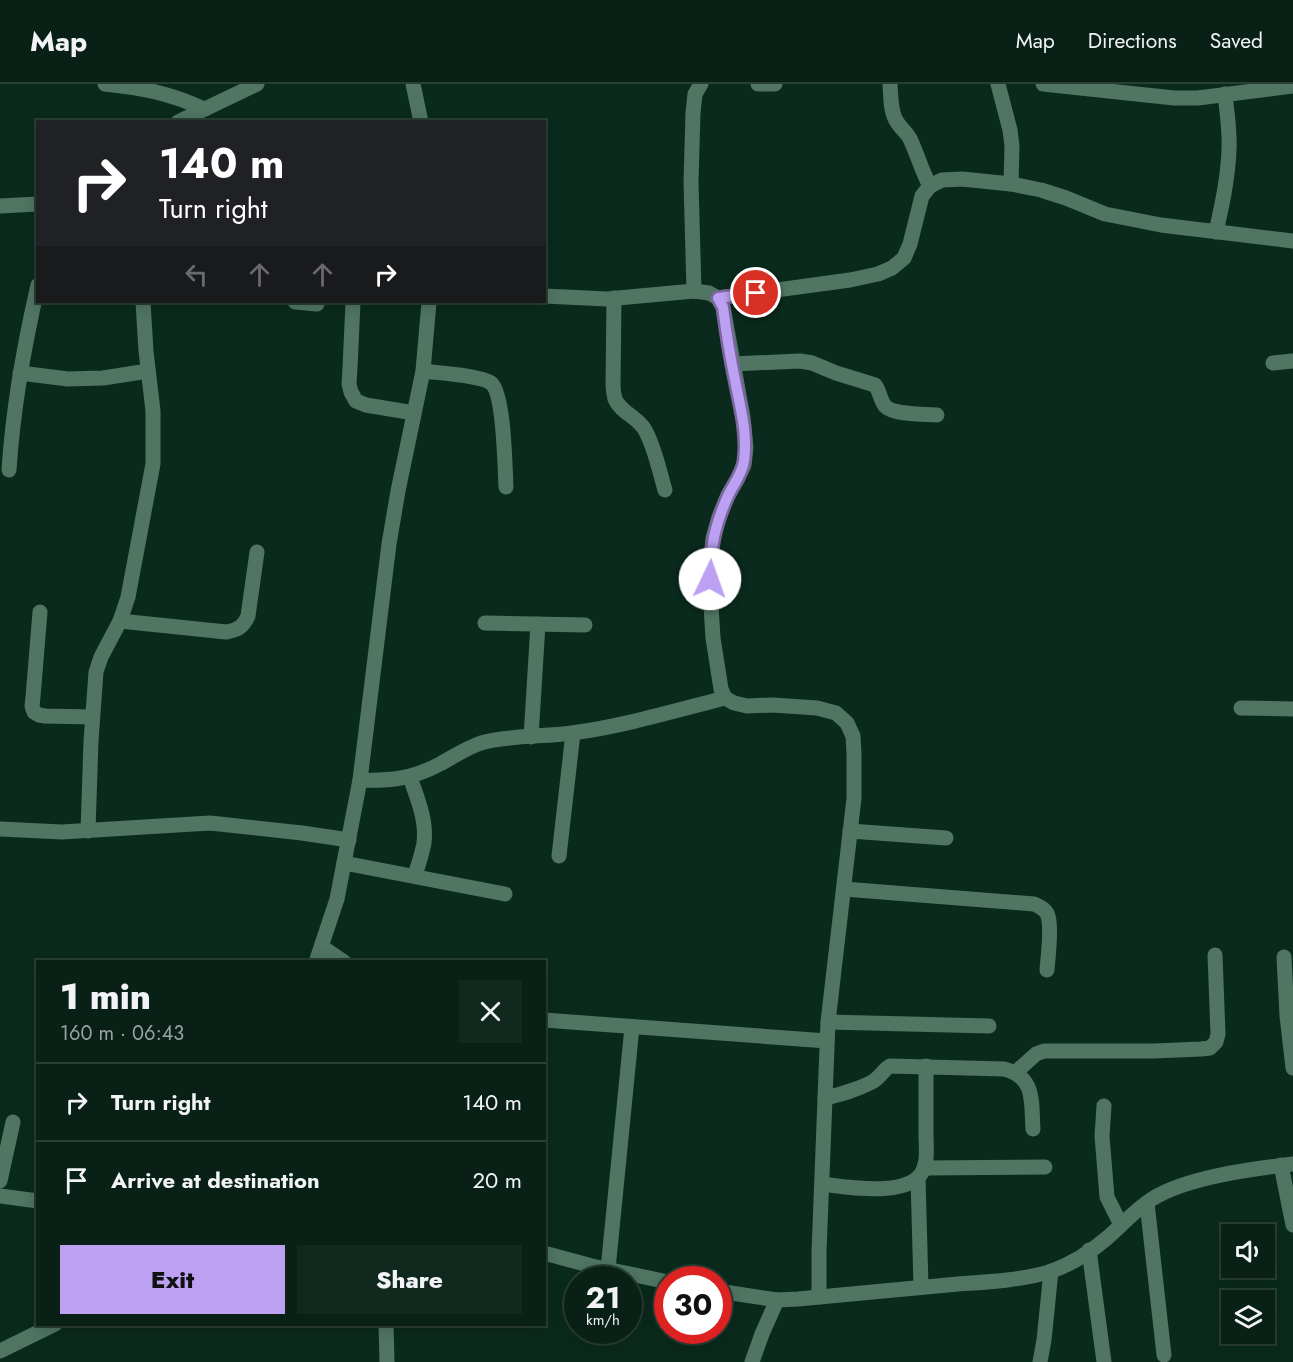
<!DOCTYPE html>
<html lang="en">
<head>
<meta charset="utf-8">
<style>
	:root { --surface:#082016; --page:#11281f; --text:#f1f3f6; --muted:#98a3a1; --line:#293e35; --accent:#bca0f2 }
	body { margin:0; font-family:Jost,sans-serif; background:var(--page); color:var(--text); height:100vh; display:flex; flex-direction:column; font-size:22px; white-space:nowrap }
	* { box-sizing:border-box; margin:0 }
	p { font-size:20px; color:var(--muted) }
	.icon { flex:none; width:33px; height:33px; fill:none; stroke:currentColor; stroke-width:2; stroke-linecap:round; stroke-linejoin:round }
	.map { position:relative; flex:1; overflow:hidden }
	.details { position:absolute; left:36px; top:876px; width:510px; height:366px; display:flex; flex-direction:column; background:var(--surface); border-radius:0px; box-shadow:0 3px 15px #0003,0 0 0 2px var(--line) }
	.details>* { flex:none }
	.banner { position:absolute; left:36px; top:36px; width:510px; height:183px; border-radius:0px; box-shadow:0 3px 15px #0003,0 0 0 2px var(--line); background:#202124; color:#fff; overflow:hidden }
	.tools { position:absolute; left:1221px; top:1140px; display:grid; gap:12px }
	.tools a { display:grid; place-items:center; width:54px; height:54px; border-radius:0px; background:var(--surface); box-shadow:0 3px 15px #0003,0 0 0 2px var(--line); font-size:30px }
	.speed { position:absolute; left:564px; top:1182px; display:flex; gap:12px; font-size:30px; font-weight:700; text-align:center }
	.speed>* { display:grid; place-content:center; width:78px; height:78px; border-radius:50%; background:var(--surface); box-shadow:0 3px 15px #0003,0 0 0 2px var(--line); line-height:1 }
	.speed small { font-size:15px; font-weight:400 }
	.speed .limit { border:9px solid #d22; background:#fff; color:#111 }
	.pin { position:absolute; display:grid; place-items:center; width:51px; height:51px; color:#fff; margin:-26px; border:3px solid #fff; border-radius:50%; box-shadow:0 2px 6px #0007 }
	.me { position:absolute; width:66px; margin:-33px; rotate:3deg; stroke-linejoin:round; filter:drop-shadow(0 0 4px #0008) }
	.turn { display:flex; align-items:center; gap:21px; height:126px; padding:0 24px; font-size:27px }
	.turn .icon { width:78px; height:78px; stroke-width:2.5 }
	.turn b { display:block; font-size:42px; line-height:51px }
	.lanes { display:flex; align-items:center; height:57px; padding:0 24px; background:#0003; justify-content:center; gap:30px; direction:ltr }
	.lanes .off { opacity:.35 }
	.round { display:grid; place-items:center; flex:none; width:63px; height:63px; border-radius:0px; background:var(--page) }
	.headline { display:flex; align-items:center; justify-content:space-between; height:102px; padding:0 24px }
	h1 { font-size:36px; font-weight:800; line-height:45px }
	.cta { display:flex; gap:12px; margin-top:auto; padding:12px 24px }
	.cta a { flex:1; height:69px; border-radius:0px; background:var(--accent); color:#111; font-size:24px; font-weight:800; line-height:69px; text-align:center }
	.cta a+a { background:var(--page); color:var(--text) }
	ul { padding:0; list-style:none }
	li { display:flex; align-items:center; gap:18px; height:78px; padding:0 24px; border-top:2px solid var(--line) }
	li div { flex:1 }
	li b { display:block; font-size:22px }
	li em { font-style:normal }
	header { display:flex; align-items:center; gap:36px; box-sizing:border-box; height:84px; padding:0 30px; background:var(--surface); border-bottom:2px solid var(--line) }
	header strong { font-size:28px }
	nav { display:flex; gap:33px; margin-inline-start:auto; font-size:21px }
	.map>svg:first-child { display:block }
</style>
</head>
<body>
<header>
<strong>Map</strong>
<nav><a>Map</a><a>Directions</a><a>Saved</a></nav>
</header>
<div class="map">
<svg width="1293" height="1278" viewBox="0 0 1293 1278">
	<rect width="100%" height="100%" fill="#0a2a1d"/>
	<g fill="none" stroke-linecap="round" stroke-linejoin="round">
		<!-- minor -->
		<g stroke="#507563" stroke-width="15">
			<path d="M105,0C142,4 170,9 204,25"/>
			<path d="M413,0L421,38"/>
			<path d="M758,0H775"/>
			<path d="M890,0C891,12 890,28 897,38C901,45 908,49 911,57C918,72 922,88 930,102"/>
			<path d="M998,0L1010,46L1012,62L1011,100"/>
			<path d="M1043,0L1174,14H1198L1293,2"/>
			<path d="M178,38L257,0"/>
			<path d="M0,122L38,120"/>
			<path d="M1216,148C1222,121 1228,94 1229,66C1230,47 1227,29 1225,10"/>
			<path d="M694,207L691,98L693,29L695,10L701,0"/>
			<path d="M544,212L607,215L694,207L709,209L718,214L723,223L743,333L746,364L744,381L737,396L728,411L719,433L713,454L711,472V522L713,554L721,605L725,614L734,619L747,622L773,621L817,624L836,629L847,639L853,652L854,670V714L828,938L819,1168V1213"/>
			<path d="M614,214L613,301C613,306 614,311 615,315C621,329 638,333 645,346C655,364 659,386 665,406"/>
			<path d="M718,214L850,196L878,190L892,184L904,174L910,160L922,112L930,102L942,96L962,95L1011,100L1041,106L1066,114L1105,130L1161,141L1293,157"/>
			<path d="M295,218L317,220"/>
			<path d="M353,218L350,284L349,300L351,308L356,317L366,321L414,329"/>
			<path d="M1273,279L1293,277"/>
			<path d="M732,280L800,277L812,279L836,289L875,301C880,307 880,316 885,322C893,331 925,330 937,331"/>
			<path d="M423,287C438,289 479,291 491,299C504,309 505,384 506,403"/>
			<path d="M20,289L68,295L103,294L148,287"/>
			<path d="M9,386C13,324 24,262 38,201"/>
			<path d="M40,528L33,613L32,622L34,628L39,631L45,632L92,633"/>
			<path d="M120,537L226,548C238,546 243,543 248,532L257,468"/>
			<path d="M485,539L585,541"/>
			<path d="M1241,624L1293,625"/>
			<path d="M531,653L538,540"/>
			<path d="M410,693C417,714 427,736 424,759C422,770 418,781 415,792"/>
			<path d="M360,696C390,697 412,695 440,680C453,673 466,664 481,659C510,651 542,653 572,649C624,642 674,627 725,614"/>
			<path d="M0,745L62,748L210,739L302,749L349,756"/>
			<path d="M88,747L91,657L96,588L101,573L120,537L128,513L153,380V327L146,267L143,218"/>
			<path d="M850,747L946,754"/>
			<path d="M559,772L573,649"/>
			<path d="M344,779L505,810"/>
			<path d="M844,805L1034,820C1040,823 1046,825 1048,832C1052,844 1048,873 1047,886"/>
			<path d="M322,863L344,878"/>
			<path d="M1284,873L1287,932L1293,984"/>
			<path d="M316,878L337,815L360,696L389,460L398,407L423,287L429,218"/>
			<path d="M544,936L827,957"/>
			<path d="M828,938L989,942"/>
			<path d="M1016,988L1036,970L1044,967H1154L1201,965L1210,964L1216,958L1218,950L1215,871"/>
			<path d="M825,1014C841,1010 857,1006 872,998C880,994 883,986 890,982L1004,985C1036,993 1031,1018 1033,1045"/>
			<path d="M1104,1022L1102,1052L1107,1113L1121,1141"/>
			<path d="M1281,1081L1293,1141"/>
			<path d="M924,1084L1045,1083"/>
			<path d="M918,1094L921,1203"/>
			<path d="M0,1097L13,1038"/>
			<path d="M822,1100C847,1103 914,1115 924,1084C928,1074 926,1061 926,1052C926,1029 926,1005 926,982"/>
			<path d="M0,1112L38,1117"/>
			<path d="M1147,1119L1164,1271"/>
			<path d="M1089,1166L1104,1278"/>
			<path d="M544,1169L592,1182L668,1198"/>
			<path d="M608,1185L632,943"/>
			<path d="M718,1207L777,1216L798,1215C851,1210 904,1205 958,1200C987,1198 1025,1196 1052,1187C1071,1180 1092,1167 1107,1154C1122,1141 1135,1126 1152,1115C1187,1093 1252,1085 1293,1080"/>
			<path d="M386,1240L387,1278"/>
			<path d="M0,1267L55,1240"/>
			<path d="M752,1278L762,1250L777,1216"/>
			<path d="M1040,1278L1044,1256L1051,1187"/>
		</g>
	</g>
	<g fill="none" stroke-linecap="round" stroke-linejoin="round">
		<!-- route casing -->
		<g stroke="#7a689d" stroke-width="15">
			<path id="route" d="M710,495C711,462 714,444 727,414C732,402 742,391 744,377C748,350 740,322 735,296C730,272 726,247 723,223L718,214L756,209"/>
		</g>
		<!-- route -->
		<use href="#route" stroke="#bca0f2" stroke-width="10"/>
	</g>
</svg>
<div class="tools">
<a><svg class="icon" aria-label="sound" viewBox="0 0 24 24"><path d="M4 9h4l5-4v14l-5-4H4zM17 9q2 3 0 6"/></svg></a>
<a><svg class="icon" aria-label="layers" viewBox="0 0 24 24"><path d="M12 4l9 5-9 5-9-5zM3 14l9 5 9-5"/></svg></a>
</div>
<div class="speed"><div>21<small>km/h</small></div><div class="limit">30</div></div>
<div class="pin" style="left:756px;top:209px;background:#d93025"><svg class="icon" aria-label="arrive" viewBox="0 0 24 24"><path d="M6 21V4h12l-3 4 3 4H6"/></svg></div>
<svg class="me" style="left:710px;top:495px" viewBox="-20 -20 40 40"><circle r="19" fill="#fff"/><path d="M0-13L10 11 0 6-10 11z" fill="#bca0f2"/></svg>
<div class="banner">
<div class="turn"><svg class="icon" aria-label="right" viewBox="0 0 24 24"><path d="M7 20v-9h11M14 6l5 5-5 5"/></svg><div><b>140 m</b>Turn right</div></div>
<div class="lanes"><svg class="icon off" aria-label="left" viewBox="0 0 24 24"><path d="M17 20v-9H6M10 6l-5 5 5 5"/></svg><svg class="icon off" aria-label="ahead" viewBox="0 0 24 24"><path d="M12 20V5M6 11l6-6 6 6"/></svg><svg class="icon off" aria-label="ahead" viewBox="0 0 24 24"><path d="M12 20V5M6 11l6-6 6 6"/></svg><svg class="icon" aria-label="right" viewBox="0 0 24 24"><path d="M7 20v-9h11M14 6l5 5-5 5"/></svg></div>
</div>
<section class="details">
<div class="headline"><div><h1>1 min</h1><p>160 m · 06:43</p></div><a class="round"><svg class="icon" aria-label="close" viewBox="0 0 24 24"><path d="M6 6l12 12M18 6L6 18"/></svg></a></div>
<ul>
<li><svg class="icon" aria-label="right" viewBox="0 0 24 24"><path d="M7 20v-9h11M14 6l5 5-5 5"/></svg><div><b>Turn right</b></div><em>140 m</em></li>
<li><svg class="icon" aria-label="arrive" viewBox="0 0 24 24"><path d="M6 21V4h12l-3 4 3 4H6"/></svg><div><b>Arrive at destination</b></div><em>20 m</em></li>
</ul>
<div class="cta"><a>Exit</a><a>Share</a></div>
</section>
</div>
</body>
</html>
